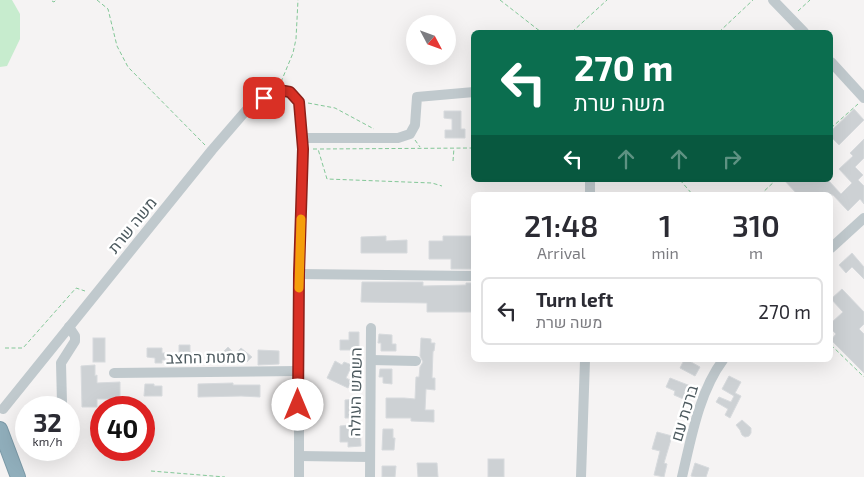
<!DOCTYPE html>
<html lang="en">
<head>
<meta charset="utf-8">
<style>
	:root { --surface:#fff; --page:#f2f2f3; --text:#2b2b33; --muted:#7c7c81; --line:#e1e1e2 }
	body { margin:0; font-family:"Exo 2",Heebo,sans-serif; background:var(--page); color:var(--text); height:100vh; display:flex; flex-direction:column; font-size:19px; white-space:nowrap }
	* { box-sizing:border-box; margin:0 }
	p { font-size:16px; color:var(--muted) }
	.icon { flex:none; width:28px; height:28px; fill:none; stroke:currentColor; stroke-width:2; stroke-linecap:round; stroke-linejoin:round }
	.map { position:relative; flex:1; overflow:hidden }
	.drawer { position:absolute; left:471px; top:192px; width:362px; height:170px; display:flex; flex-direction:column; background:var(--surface); border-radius:8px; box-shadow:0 5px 20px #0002 }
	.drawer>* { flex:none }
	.guide { position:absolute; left:471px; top:30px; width:362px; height:152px; border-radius:8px; box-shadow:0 5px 20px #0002; background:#0b6e4f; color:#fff; overflow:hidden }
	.needle { width:32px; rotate:131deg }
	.controls { position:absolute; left:406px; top:15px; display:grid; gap:10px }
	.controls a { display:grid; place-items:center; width:50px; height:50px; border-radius:50%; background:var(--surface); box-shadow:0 5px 20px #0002; font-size:25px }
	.speed { position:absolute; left:15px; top:396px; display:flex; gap:10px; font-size:25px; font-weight:700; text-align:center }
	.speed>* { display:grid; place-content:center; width:65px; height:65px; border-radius:50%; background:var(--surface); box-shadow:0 5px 20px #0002; line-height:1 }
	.speed small { font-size:12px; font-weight:400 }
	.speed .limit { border:8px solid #d22; background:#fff; color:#111 }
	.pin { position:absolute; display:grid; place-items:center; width:42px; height:42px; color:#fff; margin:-21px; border-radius:10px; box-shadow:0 2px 8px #0006 }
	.me { position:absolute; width:55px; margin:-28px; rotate:0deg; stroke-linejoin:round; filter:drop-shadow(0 0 4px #0008) }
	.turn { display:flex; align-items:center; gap:18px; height:105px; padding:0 20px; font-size:22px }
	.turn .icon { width:65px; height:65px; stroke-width:2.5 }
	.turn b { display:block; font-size:35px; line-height:42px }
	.lanes { display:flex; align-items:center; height:48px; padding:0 20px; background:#0003; justify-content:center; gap:25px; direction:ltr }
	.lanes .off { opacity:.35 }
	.eta { display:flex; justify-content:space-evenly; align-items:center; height:85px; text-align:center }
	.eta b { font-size:30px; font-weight:600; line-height:35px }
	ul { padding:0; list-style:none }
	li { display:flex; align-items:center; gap:15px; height:68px; margin:0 10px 8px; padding:0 10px; border:2px solid var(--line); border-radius:8px }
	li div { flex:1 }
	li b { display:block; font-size:19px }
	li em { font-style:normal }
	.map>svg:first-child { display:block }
</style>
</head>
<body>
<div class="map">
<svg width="864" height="477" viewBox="0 0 864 477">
	<rect width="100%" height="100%" fill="#f5f3f3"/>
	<!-- green -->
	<path fill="#c7ecce" d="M0,0H12L20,14V39L7,66L0,67Z"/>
	<!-- building -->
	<g fill="#cdd1d4" stroke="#d7dadd">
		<path d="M854,109L864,120L839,145L831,137V131Z"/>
		<path d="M444,111H461V129H465V138H445V130H452V119L444,118Z"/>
		<path d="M864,139V158L855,167L863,175L858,180L864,186V204L860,199L848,211L833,195H798L784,180H828L841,194L852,183L839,169L853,156L850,153Z"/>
		<path d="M386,236V241L407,240V253H361V237Z"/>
		<path d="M443,236H474V269H451V259H429V241H443Z"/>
		<path d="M852,253L864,267V279L852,267L846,273L839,265Z"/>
		<path d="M362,282H423V286L466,285V283H474V312H427V303L361,302Z"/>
		<path d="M842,289L864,312V324L859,329L864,334V373L831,340L836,334L831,329V323L843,312L831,299Z"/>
		<path d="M349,332H359V350H340V340H349Z"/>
		<path d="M379,334L392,335V344H396V351H381V343H378Z"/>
		<rect x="93" y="338" width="12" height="24"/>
		<path d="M421,338L431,339V343H435L434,351H433L432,378H435V390L426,389L425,410H434V422L411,421V418H386V398H404L415,399L416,377H419L420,367L423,362L420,356Z"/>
		<path d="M179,345H190V352L196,356L189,364L179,356Z"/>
		<path d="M228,347L235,354L241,348L252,357L247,362L243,358L238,364L234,360L230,364L224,358L226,356L222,353Z"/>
		<path d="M147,348H162V353H165V360H162V363H155V358L147,357Z"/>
		<path d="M258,350L279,351V364L258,365Z"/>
		<path d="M684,360H693L691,362L700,367L695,376L680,368Z"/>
		<path d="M335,361L342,365L344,362L352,365L346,378L352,381L348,388L327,378Z"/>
		<path d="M95,365V376L97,375V383L120,382V399H97V407H82L81,366Z"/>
		<path d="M380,369H392V384L383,383V377H379Z"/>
		<path d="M729,376L741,382L735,393L741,396L730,418L725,415L728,409L716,402L719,397L731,402L734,396L722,389Z"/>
		<path d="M670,378L693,387L688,401L674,395L675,391L666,387Z"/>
		<path d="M233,383V385H260V397L241,396L198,397V384Z"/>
		<path d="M145,384H154V386H162V396H144Z"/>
		<path d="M358,399V418H345V400Z"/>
		<path d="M742,420L751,428V433L749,436L745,437L742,435L740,430L736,425Z"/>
		<path d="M350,425V428H360L361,446L348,447V442H340V426Z"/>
		<path d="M383,429H393V438H395L394,450H382Z"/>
		<path d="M657,432L672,436L664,463L667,464L664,477L654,475L660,451L652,449Z"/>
		<rect x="488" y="459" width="16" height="18"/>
		<path d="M417,463H437L438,477H418Z"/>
		<path d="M695,463L709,468L706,477H695L691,476Z"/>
		<path d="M382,466H396L395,477H382Z"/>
	</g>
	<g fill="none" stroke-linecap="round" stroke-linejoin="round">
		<!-- highway casing -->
		<g stroke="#7b99a7" stroke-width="16">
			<path id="highway" d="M0,429L18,477"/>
		</g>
		<!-- path -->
		<g stroke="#83c797" stroke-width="1" stroke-dasharray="4 2.5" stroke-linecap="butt">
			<path d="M97,0L108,9L117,46L128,67L205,145"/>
			<path d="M500,0L541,32"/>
			<path d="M52,1L54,2L56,0"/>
			<path d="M798,11L810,0"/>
			<path d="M572,32L607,0"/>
			<path d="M719,32L753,0"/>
			<path d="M281,82L293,53L296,39L298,0"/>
			<path d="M308,103L335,108L374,129"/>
			<path d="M831,128L858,104"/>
			<path d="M415,140L420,147"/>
			<path d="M313,149H318L327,179L432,183L442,186"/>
			<path d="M320,149L474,148"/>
			<path d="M453,161L454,148"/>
			<path d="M680,180L693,195"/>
			<path d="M760,195L776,180"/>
			<path d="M831,345L864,377"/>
			<path d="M5,348H23L76,288L85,291"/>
			<path d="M151,471L225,477"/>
		</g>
		<!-- minor -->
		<g stroke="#c0c9cd" stroke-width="10">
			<path d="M773,0L804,32"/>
			<path d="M831,62L864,98"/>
			<path d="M302,138H398L410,134L415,125L417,97L474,92"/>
			<path d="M590,195V180"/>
			<path d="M831,248L864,218"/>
			<path d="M299,274L474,276"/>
			<path d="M371,360L416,361"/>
			<path d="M114,373L298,371"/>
			<path d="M62,403L61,363L75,341V336L69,327"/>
			<path d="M3,409L212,150L250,106L279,90L290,93L299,102L303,149L299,274V477"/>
			<path d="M299,456L370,457"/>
			<path d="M370,477L371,328"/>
			<path d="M581,477L585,360"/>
			<path d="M682,477C691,439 699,392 723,360"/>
		</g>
		<!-- highway -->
		<use href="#highway" stroke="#90aebb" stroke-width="14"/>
	</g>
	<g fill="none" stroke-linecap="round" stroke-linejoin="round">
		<!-- route casing -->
		<g stroke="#8d1f18" stroke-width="12">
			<path id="route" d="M264,98L279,90L290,92L299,102L303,149L299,274L298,405"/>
		</g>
		<!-- route -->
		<use href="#route" stroke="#d93025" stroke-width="9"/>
		<!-- slow -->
		<path stroke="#f59e0b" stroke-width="9" d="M299,288L301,219"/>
	</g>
	<g text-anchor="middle" stroke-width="5" stroke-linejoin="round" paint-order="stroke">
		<!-- street labels -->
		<g font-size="16" fill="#4c595e" stroke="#fff">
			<text transform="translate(132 225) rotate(-51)" y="6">משה שרת</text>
			<text transform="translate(206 357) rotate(-1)" y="6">סמטת החצב</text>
			<text transform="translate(355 392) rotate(-89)" y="6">השמש העולה</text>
			<text transform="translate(684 413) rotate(-73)" y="6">ברכת עם</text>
		</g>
	</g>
</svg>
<div class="controls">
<a><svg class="needle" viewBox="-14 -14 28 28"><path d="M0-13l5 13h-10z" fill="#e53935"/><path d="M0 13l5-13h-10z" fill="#7c7c81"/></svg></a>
</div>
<div class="speed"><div>32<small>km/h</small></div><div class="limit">40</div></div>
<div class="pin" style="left:264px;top:98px;background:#d93025"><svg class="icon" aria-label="arrive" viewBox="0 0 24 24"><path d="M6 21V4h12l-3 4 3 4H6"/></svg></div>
<svg class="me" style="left:298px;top:405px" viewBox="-20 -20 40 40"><circle r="19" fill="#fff"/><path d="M0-13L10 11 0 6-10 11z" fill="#d93025"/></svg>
<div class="guide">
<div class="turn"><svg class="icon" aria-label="left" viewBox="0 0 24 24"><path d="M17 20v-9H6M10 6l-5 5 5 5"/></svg><div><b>270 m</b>משה שרת</div></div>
<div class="lanes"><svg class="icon" aria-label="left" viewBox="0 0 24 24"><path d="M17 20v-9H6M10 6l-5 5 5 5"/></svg><svg class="icon off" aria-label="ahead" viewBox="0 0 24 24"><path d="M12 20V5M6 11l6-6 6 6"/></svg><svg class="icon off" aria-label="ahead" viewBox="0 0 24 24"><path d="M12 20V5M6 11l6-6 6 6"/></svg><svg class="icon off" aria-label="right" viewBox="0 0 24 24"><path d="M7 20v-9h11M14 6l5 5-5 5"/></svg></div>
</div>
<section class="drawer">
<div class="eta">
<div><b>21:48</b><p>Arrival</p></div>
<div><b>1</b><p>min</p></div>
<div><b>310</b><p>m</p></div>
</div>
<ul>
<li><svg class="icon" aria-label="left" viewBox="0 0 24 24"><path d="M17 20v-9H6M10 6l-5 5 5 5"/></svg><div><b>Turn left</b><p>משה שרת</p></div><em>270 m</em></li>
</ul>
</section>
</div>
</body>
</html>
